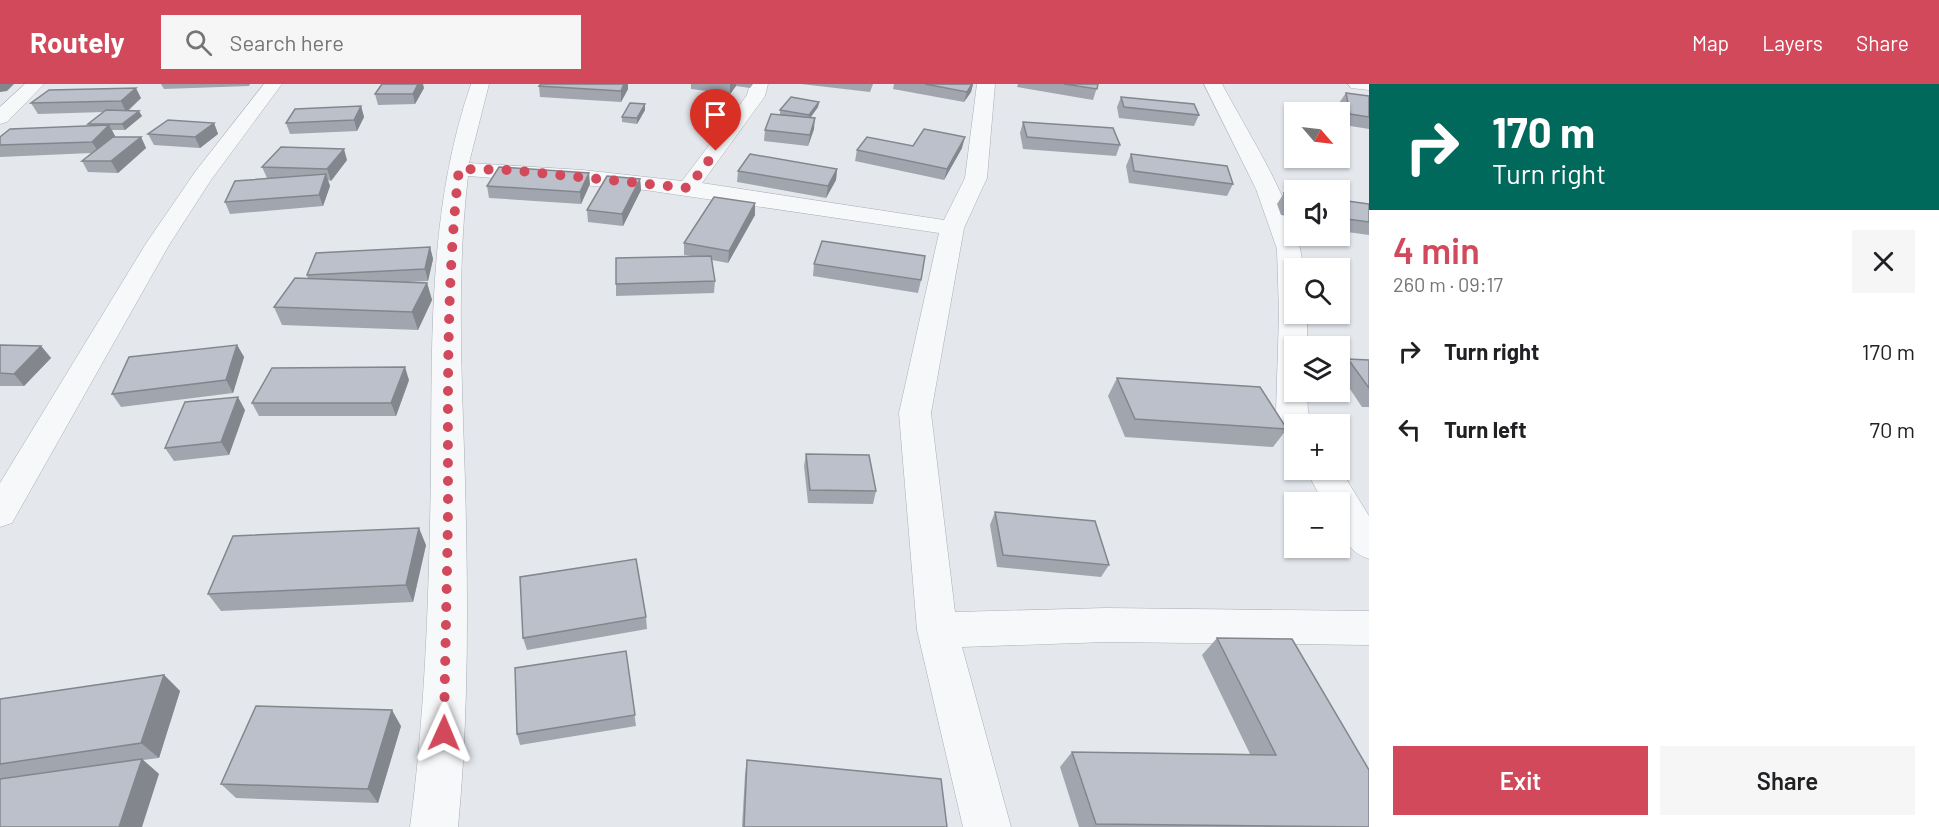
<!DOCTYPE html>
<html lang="en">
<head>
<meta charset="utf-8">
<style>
	:root { --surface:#fff; --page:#f6f6f6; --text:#202124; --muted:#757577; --accent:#d1495b }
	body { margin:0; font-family:Barlow,sans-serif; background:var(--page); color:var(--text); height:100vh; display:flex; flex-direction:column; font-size:22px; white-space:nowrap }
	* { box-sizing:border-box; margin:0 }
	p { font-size:20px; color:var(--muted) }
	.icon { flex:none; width:33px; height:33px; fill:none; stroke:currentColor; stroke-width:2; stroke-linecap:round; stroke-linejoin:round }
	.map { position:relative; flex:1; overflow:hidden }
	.side { display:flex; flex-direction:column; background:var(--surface); width:570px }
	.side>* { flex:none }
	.guide { background:#00695c; color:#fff; overflow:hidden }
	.needle { width:39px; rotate:118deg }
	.fabs { position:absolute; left:1284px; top:18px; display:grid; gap:12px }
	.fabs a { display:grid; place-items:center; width:66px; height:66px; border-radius:0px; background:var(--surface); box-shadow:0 2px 4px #0004; font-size:30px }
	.pin { position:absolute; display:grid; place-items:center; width:51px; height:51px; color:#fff; margin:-62px -26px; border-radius:50% 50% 50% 0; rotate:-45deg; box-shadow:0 0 6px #0007 }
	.pin .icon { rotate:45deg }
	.me { position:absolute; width:66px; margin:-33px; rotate:1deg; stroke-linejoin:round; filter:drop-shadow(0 0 4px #0008) }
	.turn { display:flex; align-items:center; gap:21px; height:126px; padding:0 24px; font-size:27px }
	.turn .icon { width:78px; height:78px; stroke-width:2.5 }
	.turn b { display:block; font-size:42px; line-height:51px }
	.round { display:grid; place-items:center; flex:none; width:63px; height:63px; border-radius:0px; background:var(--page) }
	.overview { display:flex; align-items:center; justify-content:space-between; height:102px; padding:0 24px }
	h1 { font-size:36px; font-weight:600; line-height:45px; color:var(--accent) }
	.action { display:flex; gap:12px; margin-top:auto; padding:12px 24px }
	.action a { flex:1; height:69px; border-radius:0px; background:var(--accent); color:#fff; font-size:24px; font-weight:600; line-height:69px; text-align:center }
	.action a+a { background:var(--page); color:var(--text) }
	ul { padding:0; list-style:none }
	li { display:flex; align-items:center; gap:18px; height:78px; padding:0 24px }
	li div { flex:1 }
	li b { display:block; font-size:22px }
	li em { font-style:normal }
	header { display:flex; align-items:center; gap:36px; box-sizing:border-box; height:84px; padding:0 30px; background:var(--accent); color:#fff }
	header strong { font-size:28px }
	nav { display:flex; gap:33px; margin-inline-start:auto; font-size:21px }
	.search { width:420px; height:54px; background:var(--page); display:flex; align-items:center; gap:15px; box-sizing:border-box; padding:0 21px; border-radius:0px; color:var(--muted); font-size:22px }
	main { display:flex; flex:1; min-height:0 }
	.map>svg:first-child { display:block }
</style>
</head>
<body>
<header>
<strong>Routely</strong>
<div class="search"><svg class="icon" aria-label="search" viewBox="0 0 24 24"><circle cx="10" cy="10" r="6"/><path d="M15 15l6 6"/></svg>Search here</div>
<nav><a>Map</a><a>Layers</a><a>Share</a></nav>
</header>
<main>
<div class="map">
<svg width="1369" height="743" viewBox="0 0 1369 743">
	<rect width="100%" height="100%" fill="#e4e7ec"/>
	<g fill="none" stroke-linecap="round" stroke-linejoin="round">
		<!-- minor casing -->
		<g stroke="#a9aeb7" stroke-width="1">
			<g id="minor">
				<path d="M25,0H44L7,38L0,40V23Z"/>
				<path d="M264,0H282L211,96L169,161L12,439L0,443V399L145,161L195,88Z"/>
				<path d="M471,0H489L469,79L583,86L682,97L747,11L750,0H768L765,12L702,99L944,136L965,94L977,0H995L987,94L964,144L931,329L955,528L1106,524L1369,527V561L1106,558L962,563L1011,743H963L917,546L899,329L939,149L645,106L468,92C456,193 462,295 465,397C468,513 469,628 458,743H410C426,624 429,505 431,386C432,256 428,124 471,0Z"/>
				<path d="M1204,0H1222C1251,55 1298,124 1303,184H1294V230H1307V262H1294V308H1307L1308,328L1315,340H1294V350L1288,348L1276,328L1279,230L1277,165L1256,105Z"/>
				<path d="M1348,0H1369V6L1351,4Z"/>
				<path d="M1340,385L1369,432V475C1342,466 1340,444 1340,418H1323L1306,386Z"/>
			</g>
		</g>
		<!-- minor -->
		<use href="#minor" fill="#f7f8fa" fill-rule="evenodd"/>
	</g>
	<!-- wall -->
	<g fill="#a1a5ae">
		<path d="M161,0H250L249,2L164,5Z"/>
		<path d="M691,0H753L750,4L736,2L730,10L691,5Z"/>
		<path d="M801,0H873L870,8Z"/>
		<path d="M894,0H973L971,8L964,18L893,5Z"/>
		<path d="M1018,0H1098L1093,16L1017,3Z"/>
		<path d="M539,2L628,5L621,18L540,13Z"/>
		<path d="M424,4L415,20L378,21L375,10Z"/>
		<path d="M1346,9L1369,12V45L1344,41L1339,19Z"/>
		<path d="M1121,13L1199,31L1194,42L1119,34L1117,23Z"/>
		<path d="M141,14L128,27L142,32L125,46H112L115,52V53H141L146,64L118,89L88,88L82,77L91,69L0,73V53L90,42L88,40L104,28L38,30L31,19Z"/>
		<path d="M819,18L818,23L810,34L814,45L808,62L764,57L765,46L780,31V26Z"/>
		<path d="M645,20V26L637,40L622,38V33Z"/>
		<path d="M361,22L364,33L357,47L290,50L286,39Z"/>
		<path d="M1023,38L1120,61L1116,72L1023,65L1020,49Z"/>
		<path d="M214,39L218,50L200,64L154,61L148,50Z"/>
		<path d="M913,62L962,64L944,96L855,77L857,66Z"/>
		<path d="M1131,70L1233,100L1227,112L1129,99L1126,82Z"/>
		<path d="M347,76L331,97L328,96L330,102L323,122L230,130L225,118L272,94H267L262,83Z"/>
		<path d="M837,85L836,96L826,114L737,98L738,87Z"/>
		<path d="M640,95L641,106L623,142L588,138L587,126Z"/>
		<path d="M590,100L581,120L489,114L487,102Z"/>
		<path d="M1284,109L1294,110V133L1281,131L1277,120Z"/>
		<path d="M1340,116L1369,120V151L1340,147Z"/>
		<path d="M755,131L728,179L712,176L715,197L714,209L616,212V200L691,172L684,171V159Z"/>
		<path d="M430,163L433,175L428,197L408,198L427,199L432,216L418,246L282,241L274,223L308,195L307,191Z"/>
		<path d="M814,180L921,196L918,209L813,192Z"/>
		<path d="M0,261L41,262L51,274L24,302H0Z"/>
		<path d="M237,261L244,273L233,309L121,323L112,310Z"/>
		<path d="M1348,275L1369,276V323H1362L1340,290V285Z"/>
		<path d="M1117,294L1287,345L1273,363L1125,353L1108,312Z"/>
		<path d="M409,296L396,332H259L252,319Z"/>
		<path d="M245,326L229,371L174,377L165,364Z"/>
		<path d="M806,370L876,407L873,420L808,419L804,382Z"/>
		<path d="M995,428L1109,481L1101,493L997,483L990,441Z"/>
		<path d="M426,461L413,518L221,527L208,510Z"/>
		<path d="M646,533L647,545L527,566L523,554Z"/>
		<path d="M1217,554L1369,743H1079L1060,683L1072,668L1250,670L1202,571Z"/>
		<path d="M626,567L636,642L520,661L517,650Z"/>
		<path d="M164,591L180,607L159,674L143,676L159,690L0,743V615Z"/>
		<path d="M401,642L378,719L236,714L221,700Z"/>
		<path d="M747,676L947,743H742L745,691Z"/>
	</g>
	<!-- shaded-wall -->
	<g fill="#83868d">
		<path d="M0,0H14L7,7L0,8Z"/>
		<path d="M418,0H423L424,4L415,20L413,10Z"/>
		<path d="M624,0H628V5L621,18V7Z"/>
		<path d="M730,0H736V2L730,10Z"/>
		<path d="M972,0H973L971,8L964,18L967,8Z"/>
		<path d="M136,4L141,14L126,28L121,17Z"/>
		<path d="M819,18L818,23L808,37L809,31Z"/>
		<path d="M645,20V26L637,40V34Z"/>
		<path d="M361,22L364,33L357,47L354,36Z"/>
		<path d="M139,27L142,32L125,46L122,40Z"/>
		<path d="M815,34L814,45L808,62L810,51Z"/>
		<path d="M214,39L218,50L200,64L195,53Z"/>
		<path d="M109,41L115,52L99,69L92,58Z"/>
		<path d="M141,53L146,64L118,89L111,77Z"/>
		<path d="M965,53L962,64L944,96L947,85Z"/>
		<path d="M344,65L347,76L331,97L327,85Z"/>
		<path d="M837,85L836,96L826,114L828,102Z"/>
		<path d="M589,89L590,100L581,120L580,108Z"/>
		<path d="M326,90L330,102L323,122L319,111Z"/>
		<path d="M640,95L641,106L623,142L622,130Z"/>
		<path d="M755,119V131L728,179L729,167Z"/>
		<path d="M430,163L433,175L428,197L425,185Z"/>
		<path d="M427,199L432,216L418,246L412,228Z"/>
		<path d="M237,261L244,273L233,309L226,296Z"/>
		<path d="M41,262L51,274L24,302L14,290Z"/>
		<path d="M405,283L409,296L396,332L391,319Z"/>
		<path d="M238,313L245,326L229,371L221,358Z"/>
		<path d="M419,444L426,461L413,518L406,501Z"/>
		<path d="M164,591L180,607L159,674L141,659Z"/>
		<path d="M392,626L401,642L378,719L368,705Z"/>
		<path d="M142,675L159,690L142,743H119Z"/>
	</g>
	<!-- building -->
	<g fill="#bbc0ca" stroke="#83868d" stroke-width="1.5">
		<path d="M382,0H418L413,10H375Z"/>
		<path d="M541,0H624L621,7L539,2Z"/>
		<path d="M925,0H972L967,8Z"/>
		<path d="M1064,0H1098L1097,5Z"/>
		<path d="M136,4L121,17L31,19L49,6Z"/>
		<path d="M1346,9L1369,12V33L1350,30Z"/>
		<path d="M791,13L819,18L809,31L780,26Z"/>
		<path d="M1121,13L1194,20L1199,31L1124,23Z"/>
		<path d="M630,19L645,20L637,34L622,33Z"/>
		<path d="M361,22L354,36L286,39L295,25Z"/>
		<path d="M106,26L139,27L122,40H88Z"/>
		<path d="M771,30L815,34L810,51L765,46Z"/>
		<path d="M168,36L214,39L195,53L148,50Z"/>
		<path d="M1023,38L1113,44L1120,61L1027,53Z"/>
		<path d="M109,41L92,58L0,61V53L10,45Z"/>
		<path d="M924,45L965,53L947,85L857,66L867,53L913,62Z"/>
		<path d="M113,53H141L111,77H82Z"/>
		<path d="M281,63L344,65L327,85L262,83Z"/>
		<path d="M750,70L837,85L828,102L738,87Z"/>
		<path d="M1131,70L1227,82L1233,100L1134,87Z"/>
		<path d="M499,83L589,89L580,108L487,102Z"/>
		<path d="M326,90L319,111L225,118L235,97Z"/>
		<path d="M607,92L640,95L622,130L587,126Z"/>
		<path d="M1284,109L1294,110V120L1288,119Z"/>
		<path d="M714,113L755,119L729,167L684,159Z"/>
		<path d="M1340,116L1369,120V138L1340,134Z"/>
		<path d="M822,157L925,172L921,196L814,180Z"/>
		<path d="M430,163L425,185L307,191L316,169Z"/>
		<path d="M711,172L715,197L616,200V174Z"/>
		<path d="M295,194L427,199L412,228L274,223Z"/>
		<path d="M0,261L41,262L14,290L0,289Z"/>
		<path d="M237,261L226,296L112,310L129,273Z"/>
		<path d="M1348,275L1369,276V304Z"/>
		<path d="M405,283L391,319H252L272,284Z"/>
		<path d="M1117,294L1260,303L1287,345L1135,335Z"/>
		<path d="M238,313L221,358L165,364L185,318Z"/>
		<path d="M806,370L869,371L876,407L810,406Z"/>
		<path d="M995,428L1095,437L1109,481L1003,471Z"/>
		<path d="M419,444L406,501L208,510L233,452Z"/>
		<path d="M636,475L646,533L523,554L520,493Z"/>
		<path d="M1217,554L1292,555L1369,686V743L1096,740L1072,668L1276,671Z"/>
		<path d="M626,567L635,631L517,650L515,584Z"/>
		<path d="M164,591L141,659L0,680V615Z"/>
		<path d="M256,622L392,626L368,705L221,700Z"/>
		<path d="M142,675L119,743H0V695Z"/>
		<path d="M747,676L941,695L947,743H744Z"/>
	</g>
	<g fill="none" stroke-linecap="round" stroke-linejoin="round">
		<!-- route -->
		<path stroke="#d1495b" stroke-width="10" stroke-dasharray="0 18" d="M444,649C445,575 447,500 448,426C448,312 446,199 459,85L509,86L688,104L716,67"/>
	</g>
</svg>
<div class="fabs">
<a><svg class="needle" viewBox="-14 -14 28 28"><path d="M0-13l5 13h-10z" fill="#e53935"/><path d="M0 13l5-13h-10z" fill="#757577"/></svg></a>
<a><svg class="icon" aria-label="sound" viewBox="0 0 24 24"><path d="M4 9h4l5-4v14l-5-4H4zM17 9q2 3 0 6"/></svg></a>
<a><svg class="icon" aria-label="search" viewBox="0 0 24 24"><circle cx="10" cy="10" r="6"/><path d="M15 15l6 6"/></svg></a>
<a><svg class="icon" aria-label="layers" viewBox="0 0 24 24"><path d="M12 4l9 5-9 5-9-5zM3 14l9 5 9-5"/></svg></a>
<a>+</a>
<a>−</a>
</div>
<div class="pin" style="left:716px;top:67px;background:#d93025"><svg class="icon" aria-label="arrive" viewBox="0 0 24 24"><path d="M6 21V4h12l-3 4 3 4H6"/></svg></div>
<svg class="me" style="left:444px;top:649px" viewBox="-20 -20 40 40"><path d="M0-17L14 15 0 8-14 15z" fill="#d1495b" stroke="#fff" stroke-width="4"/></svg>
</div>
<section class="side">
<div class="guide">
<div class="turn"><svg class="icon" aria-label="right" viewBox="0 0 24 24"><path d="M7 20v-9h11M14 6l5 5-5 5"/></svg><div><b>170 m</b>Turn right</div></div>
</div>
<div class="overview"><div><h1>4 min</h1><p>260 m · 09:17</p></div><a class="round"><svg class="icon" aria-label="close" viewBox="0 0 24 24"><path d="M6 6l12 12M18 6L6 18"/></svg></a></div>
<ul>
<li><svg class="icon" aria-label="right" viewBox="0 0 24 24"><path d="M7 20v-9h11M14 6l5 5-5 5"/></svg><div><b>Turn right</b></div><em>170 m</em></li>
<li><svg class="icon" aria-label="left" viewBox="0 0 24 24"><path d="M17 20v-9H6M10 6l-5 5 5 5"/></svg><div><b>Turn left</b></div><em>70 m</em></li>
</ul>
<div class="action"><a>Exit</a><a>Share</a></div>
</section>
</main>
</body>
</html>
